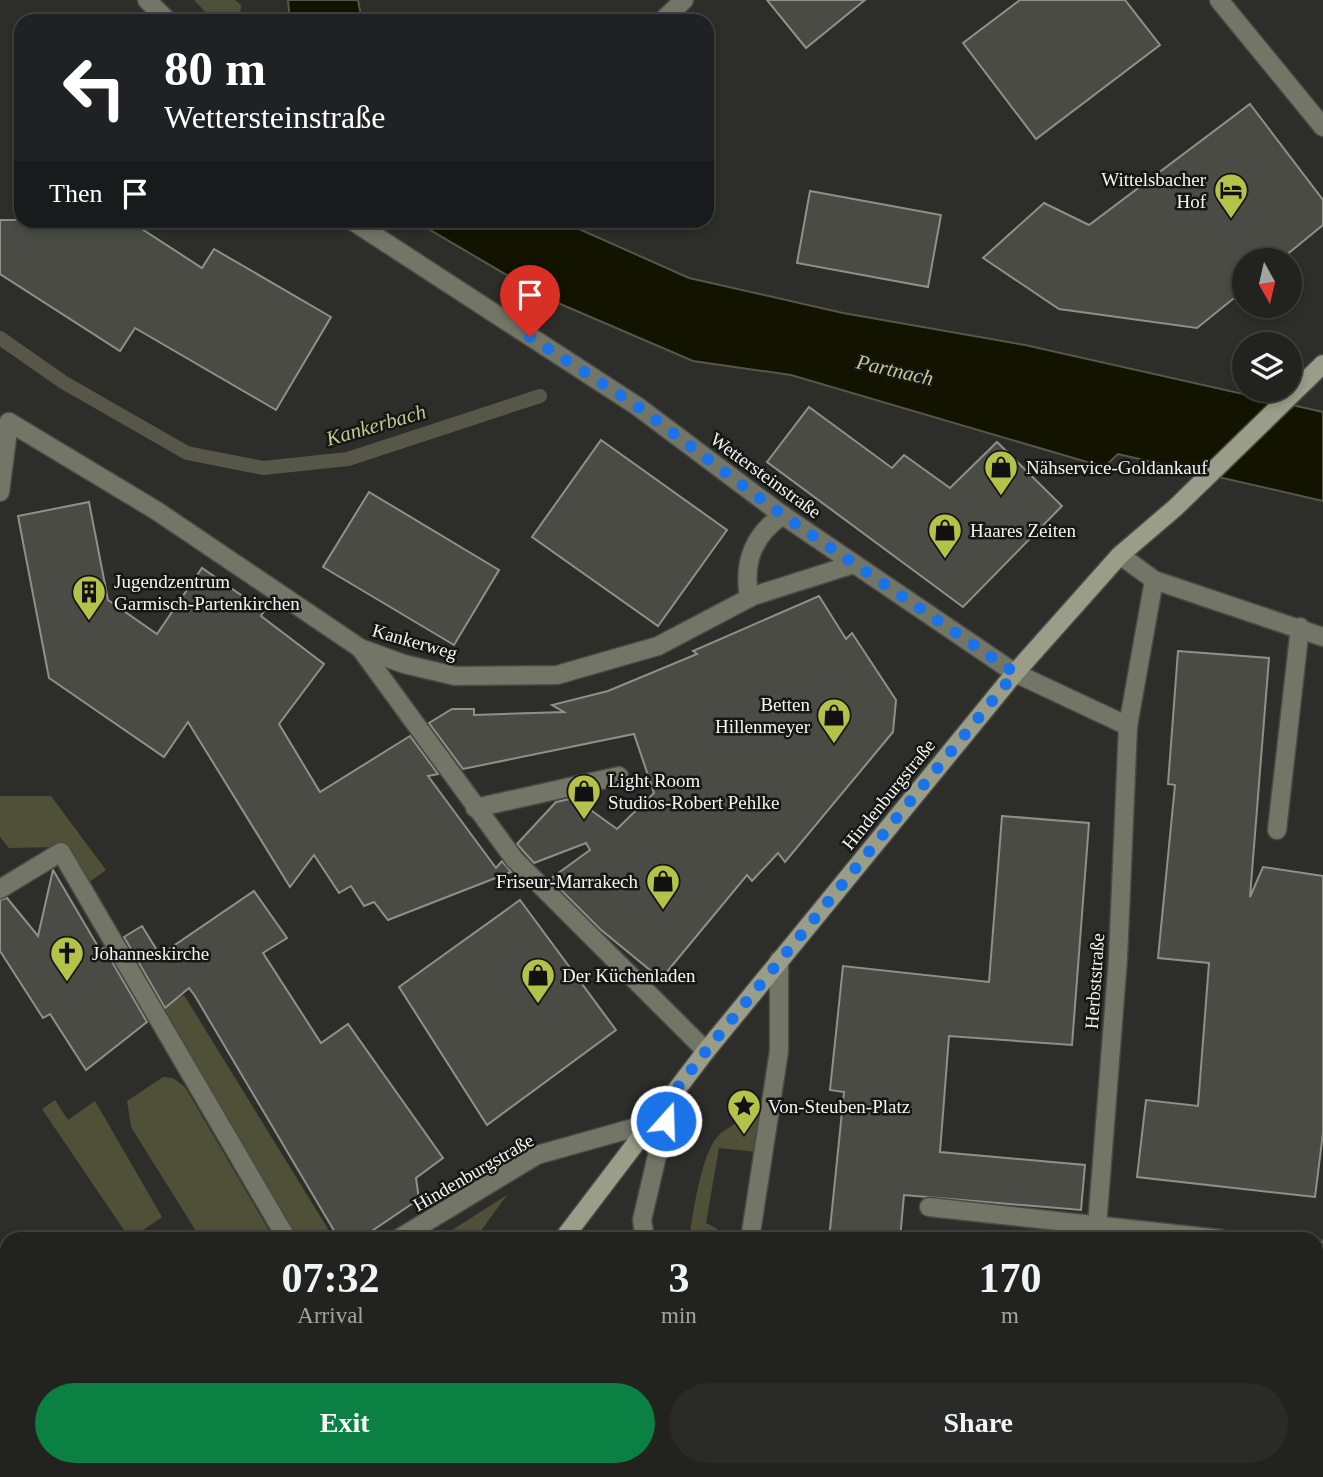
<!DOCTYPE html>
<html lang="en">
<head>
<meta charset="utf-8">
<style>
	:root { --surface:#22221f; --page:#2a2a28; --text:#f1f3f6; --muted:#a2a4a4; --line:#3f3f3d; --accent:#0b8043 }
	body { margin:0; font-family:"Times New Roman",serif; background:var(--page); color:var(--text); height:100vh; display:flex; flex-direction:column; font-size:26px; white-space:nowrap }
	* { box-sizing:border-box; margin:0 }
	p { font-size:23px; color:var(--muted) }
	.icon { flex:none; width:38px; height:38px; fill:none; stroke:currentColor; stroke-width:2; stroke-linecap:round; stroke-linejoin:round }
	.map { position:relative; flex:1; overflow:hidden }
	.details { position:absolute; left:0px; top:1232px; width:1323px; height:245px; display:flex; flex-direction:column; background:var(--surface); border-radius:21px 21px 0 0; box-shadow:0 4px 10px #0003,0 0 0 2px var(--line) }
	.details>* { flex:none }
	.hud { position:absolute; left:14px; top:14px; width:700px; height:214px; border-radius:21px; box-shadow:0 4px 10px #0003,0 0 0 2px var(--line); background:#202124; color:#fff; overflow:hidden }
	.needle { width:46px; rotate:172deg }
	.buttons { position:absolute; left:1232px; top:248px; display:grid; gap:14px }
	.buttons a { display:grid; place-items:center; width:70px; height:70px; border-radius:50%; background:var(--surface); box-shadow:0 4px 10px #0003,0 0 0 2px var(--line); font-size:35px }
	.pin { position:absolute; display:grid; place-items:center; width:60px; height:60px; color:#fff; margin:-72px -30px; border-radius:50% 50% 50% 0; rotate:-45deg; box-shadow:0 0 7px #0007 }
	.pin .icon { rotate:45deg }
	.me { position:absolute; width:77px; margin:-38px; rotate:20deg; stroke-linejoin:round; filter:drop-shadow(0 0 5px #0008) }
	.turn { display:flex; align-items:center; gap:24px; height:147px; padding:0 35px; font-size:32px }
	.turn .icon { width:91px; height:91px; stroke-width:2.5 }
	.turn b { display:block; font-size:49px; line-height:60px }
	.then { display:flex; align-items:center; height:66px; padding:0 35px; background:#0003; gap:14px; font-size:26px }
	.eta { display:flex; justify-content:space-evenly; align-items:center; height:119px; text-align:center }
	.eta b { font-size:42px; font-weight:600; line-height:49px }
	.cta { display:flex; gap:14px; margin-top:auto; padding:14px 35px }
	.cta a { flex:1; height:80px; border-radius:42px; background:var(--accent); color:#fff; font-size:28px; font-weight:600; line-height:80px; text-align:center }
	.cta a+a { background:var(--page); color:var(--text) }
	.map>svg:first-child { display:block }
</style>
</head>
<body>
<div class="map">
<svg width="1323" height="1477" viewBox="0 0 1323 1477">
	<rect width="100%" height="100%" fill="#2d2e29"/>
	<!-- green -->
	<g fill="#4e5137">
		<path d="M194,0H235L241,5L240,19L214,21Z"/>
		<path d="M0,796H51L106,870L88,883L61,847L9,848L0,837Z"/>
		<path d="M184,995L328,1229L310,1239H297L163,1006Z"/>
		<path d="M163,1077L173,1078L185,1087L274,1239H201L131,1127L127,1101Z"/>
		<path d="M55,1100L68,1120L95,1101L162,1217L130,1239L42,1109Z"/>
		<path d="M765,1113L757,1152L719,1148L706,1223L716,1228L722,1239H689C693,1214 701,1151 720,1134C731,1124 751,1118 765,1113Z"/>
		<path d="M507,1195L475,1239H438Z"/>
		<path d="M47,1470H257L258,1477H41Z"/>
	</g>
	<!-- water -->
	<g fill="#121400" stroke="#565748" stroke-width="2">
		<path d="M288,0H358L362,21H290Z"/>
		<path d="M415,221H561L689,278L843,313L1025,345L1323,412V501L1118,454L1104,467L791,375L693,361L544,297Z"/>
	</g>
	<g fill="none" stroke-linecap="round" stroke-linejoin="round">
		<!-- stream -->
		<path stroke="#565748" stroke-width="14" d="M0,338L63,382L187,453L263,468L348,459L540,396"/>
	</g>
	<!-- building -->
	<g fill="#494b44" stroke="#8f908a" stroke-width="2">
		<path d="M767,0H865L806,48Z"/>
		<path d="M1020,0H1125L1160,45L1036,139L963,43Z"/>
		<path d="M1250,104L1323,200V225L1279,261H1244V290L1197,328L1059,309L983,258L1044,203L1089,225Z"/>
		<path d="M810,191L941,215L928,287L797,263Z"/>
		<path d="M0,220H128L202,268L214,249L331,317L276,410L135,328L120,351L0,274Z"/>
		<path d="M809,407L892,468L904,455L950,488L997,442L1062,506L963,607L767,462Z"/>
		<path d="M601,440L727,530L658,626L532,537Z"/>
		<path d="M369,492L499,570L454,645L323,567Z"/>
		<path d="M89,502L108,600L157,634L202,568L264,611L261,616L324,664L279,724L320,792L410,736L438,774L428,776L496,868L502,861L511,872L388,920L374,902L364,906L351,886L339,893L314,855L290,887L188,722L164,757L49,678L18,516Z"/>
		<path d="M819,596L846,639L852,633L896,700L893,732L785,862L778,853L752,881L747,875L661,979L600,929L550,879L590,850L586,843L534,863L517,844L556,802L574,798L617,829L654,793L634,734L463,769L429,723L452,709H474V715L564,712L552,705L608,691L697,654L693,651Z"/>
		<path d="M1178,651L1269,658L1250,897L1263,867L1323,876V1133L1315,1197L1137,1177L1146,1100L1198,1106L1209,963L1158,958L1175,785L1168,784Z"/>
		<path d="M1002,816L1089,823L1072,1045L949,1036L940,1152L1085,1165L1081,1210L904,1195L900,1239H829L844,1092L830,1090L843,966L989,982Z"/>
		<path d="M53,870L100,950L104,948L147,1022L86,1070L50,1014L43,1018L0,951V900L7,898L38,936Z"/>
		<path d="M254,891L287,938L263,953L321,1043L348,1024L443,1158L416,1178L419,1199L360,1239H339L195,996L189,988L165,1008L124,937L142,926L160,955Z"/>
		<path d="M520,900L616,1030L487,1125L399,987Z"/>
	</g>
	<g fill="none" stroke-linecap="round" stroke-linejoin="round">
		<!-- lane casing -->
		<g stroke="#494a45" stroke-width="21">
			<g id="lane">
				<path d="M662,21L684,0"/>
				<path d="M0,492L9,422"/>
				<path d="M360,648L515,860L706,1051"/>
				<path d="M475,808L619,776"/>
				<path d="M1277,830L1300,627"/>
				<path d="M0,889L61,852L287,1239"/>
				<path d="M929,1207L1221,1239"/>
				<path d="M1316,1249H1318"/>
			</g>
		</g>
		<!-- street casing -->
		<g stroke="#494a45" stroke-width="21">
			<g id="street">
				<path d="M147,0L168,21"/>
				<path d="M1219,0L1323,127"/>
				<path d="M351,220L637,406L781,514L1015,673L1128,726"/>
				<path d="M9,422L157,511L360,648L404,664L455,676L557,675L658,646L753,596L854,564"/>
				<path d="M1120,555L1154,580L1323,637"/>
				<path d="M749,598C743,562 753,535 783,515"/>
				<path d="M398,1239L537,1155L651,1123"/>
				<path d="M645,1239L642,1220L671,1096"/>
				<path d="M750,1239L779,1051V960"/>
				<path d="M1096,1239L1118,958L1128,726L1154,580"/>
				<path d="M0,1411L7,1409"/>
				<path d="M312,1470L316,1477"/>
				<path d="M726,1470L728,1477"/>
				<path d="M1086,1477L1087,1470"/>
			</g>
		</g>
		<!-- secondary casing -->
		<g stroke="#494a45" stroke-width="21">
			<g id="secondary">
				<path d="M563,1239L706,1051L1015,673L1120,555L1175,508L1323,364"/>
				<path d="M382,1477L387,1470"/>
			</g>
		</g>
		<!-- lane -->
		<use href="#lane" stroke="#737567" stroke-width="18"/>
		<!-- street -->
		<use href="#street" stroke="#737567" stroke-width="18"/>
		<!-- secondary -->
		<use href="#secondary" stroke="#9a9d87" stroke-width="18"/>
	</g>
	<g fill="none" stroke-linecap="round" stroke-linejoin="round">
		<!-- route -->
		<path stroke="#1a73e8" stroke-width="12" stroke-dasharray="0 21.6" d="M530,337L637,406L781,514L1015,673L706,1051L671,1096L666,1121"/>
	</g>
	<!-- icons -->
	<defs>
		<g id="hotel-pin" transform="scale(1.75)"><path d="M0 17L-7.5 6A9.5 9.5 0 1 1 7.5 6Z" fill="#b5c249" stroke="#161614"/><path d="M-6-4.5h1.5V1H6V5H4.5V3h-9V5H-6ZM-4 0a1.8 1.8 0 1 1 3.6 0ZM.5 0V-2.5h3Q6-2.5 6 0Z" fill="#111"/></g>
		<g id="shop-pin" transform="scale(1.75)"><path d="M0 17L-7.5 6A9.5 9.5 0 1 1 7.5 6Z" fill="#b5c249" stroke="#161614"/><path d="M-5-2.5h2.3a2.7 3.5 0 0 1 5.4 0H5L5.5 6h-11ZM-1.5-2.5h3a1.5 2.3 0 0 0-3 0Z" fill="#111"/></g>
		<g id="building-pin" transform="scale(1.75)"><path d="M0 17L-7.5 6A9.5 9.5 0 1 1 7.5 6Z" fill="#b5c249" stroke="#161614"/><path d="M-4-6H4V6H1V3H-1V6H-4ZM-2.5-4.3h1.7v1.8h-1.7ZM.8-4.3h1.7v1.8H.8ZM-2.5-1h1.7V.8h-1.7ZM.8-1h1.7V.8H.8Z" fill="#111"/></g>
		<g id="church-pin" transform="scale(1.75)"><path d="M0 17L-7.5 6A9.5 9.5 0 1 1 7.5 6Z" fill="#b5c249" stroke="#161614"/><path d="M-1.2-6h2.4v3.5h3.3v2.4h-3.3V6h-2.4V-.1h-3.3v-2.4h3.3Z" fill="#111"/></g>
		<g id="sight-pin" transform="scale(1.75)"><path d="M0 17L-7.5 6A9.5 9.5 0 1 1 7.5 6Z" fill="#b5c249" stroke="#161614"/><path d="M0-6L1.8-2.2L6-1.7L2.9 1.2L3.7 5.4L0 3.3L-3.7 5.4L-2.9 1.2L-6-1.7L-1.8-2.2Z" fill="#111"/></g>
	</defs>
	<g fill-rule="evenodd">
		<use href="#hotel-pin" x="1231" y="190"/>
		<use href="#shop-pin" x="1001" y="467"/>
		<use href="#shop-pin" x="945" y="530"/>
		<use href="#building-pin" x="89" y="592"/>
		<use href="#shop-pin" x="834" y="715"/>
		<use href="#shop-pin" x="584" y="791"/>
		<use href="#shop-pin" x="663" y="881"/>
		<use href="#church-pin" x="67" y="953"/>
		<use href="#shop-pin" x="538" y="975"/>
		<use href="#sight-pin" x="744" y="1106"/>
	</g>
	<g text-anchor="middle" stroke-width="5" stroke-linejoin="round" paint-order="stroke">
		<!-- poi labels -->
		<g font-size="19" fill="#f4f4f0" stroke="#161614" text-anchor="start">
			<text x="1206" y="186" text-anchor="end">Wittelsbacher<tspan x="1206" dy="22">Hof</tspan></text>
			<text x="1026" y="474">Nähservice-Goldankauf</text>
			<text x="970" y="537">Haares Zeiten</text>
			<text x="114" y="588">Jugendzentrum<tspan x="114" dy="22">Garmisch-Partenkirchen</tspan></text>
			<text x="810" y="711" text-anchor="end">Betten<tspan x="810" dy="22">Hillenmeyer</tspan></text>
			<text x="608" y="787">Light Room<tspan x="608" dy="22">Studios-Robert Pehlke</tspan></text>
			<text x="638" y="888" text-anchor="end">Friseur-Marrakech</text>
			<text x="92" y="960">Johanneskirche</text>
			<text x="562" y="982">Der Küchenladen</text>
			<text x="768" y="1113">Von-Steuben-Platz</text>
		</g>
		<!-- street labels -->
		<g font-size="19" fill="#f4f4f0" stroke="#161614">
			<text transform="translate(766 475) rotate(36)" y="7">Wettersteinstraße</text>
			<text transform="translate(415 641) rotate(16)" y="7">Kankerweg</text>
			<text transform="translate(888 794) rotate(-51)" y="7">Hindenburgstraße</text>
			<text transform="translate(1094 981) rotate(-86)" y="7">Herbststraße</text>
			<text transform="translate(473 1172) rotate(-30)" y="7">Hindenburgstraße</text>
		</g>
		<!-- water labels -->
		<g font-size="21" font-style="italic" fill="#c2ca91" stroke="#161614">
			<text transform="translate(895 370) rotate(13)" y="7">Partnach</text>
			<text transform="translate(376 425) rotate(-16)" y="7">Kankerbach</text>
		</g>
	</g>
</svg>
<div class="buttons">
<a><svg class="needle" viewBox="-14 -14 28 28"><path d="M0-13l5 13h-10z" fill="#e53935"/><path d="M0 13l5-13h-10z" fill="#a2a4a4"/></svg></a>
<a><svg class="icon" aria-label="layers" viewBox="0 0 24 24"><path d="M12 4l9 5-9 5-9-5zM3 14l9 5 9-5"/></svg></a>
</div>
<div class="pin" style="left:530px;top:337px;background:#d93025"><svg class="icon" aria-label="arrive" viewBox="0 0 24 24"><path d="M6 21V4h12l-3 4 3 4H6"/></svg></div>
<svg class="me" style="left:666px;top:1121px" viewBox="-20 -20 40 40"><circle r="17" fill="#1a73e8" stroke="#fff" stroke-width="3"/><path d="M0-11L8 9 0 5-8 9z" fill="#fff"/></svg>
<div class="hud">
<div class="turn"><svg class="icon" aria-label="left" viewBox="0 0 24 24"><path d="M17 20v-9H6M10 6l-5 5 5 5"/></svg><div><b>80 m</b>Wettersteinstraße</div></div>
<div class="then">Then<svg class="icon" aria-label="arrive" viewBox="0 0 24 24"><path d="M6 21V4h12l-3 4 3 4H6"/></svg></div>
</div>
<section class="details">
<div class="eta">
<div><b>07:32</b><p>Arrival</p></div>
<div><b>3</b><p>min</p></div>
<div><b>170</b><p>m</p></div>
</div>
<div class="cta"><a>Exit</a><a>Share</a></div>
</section>
</div>
</body>
</html>
